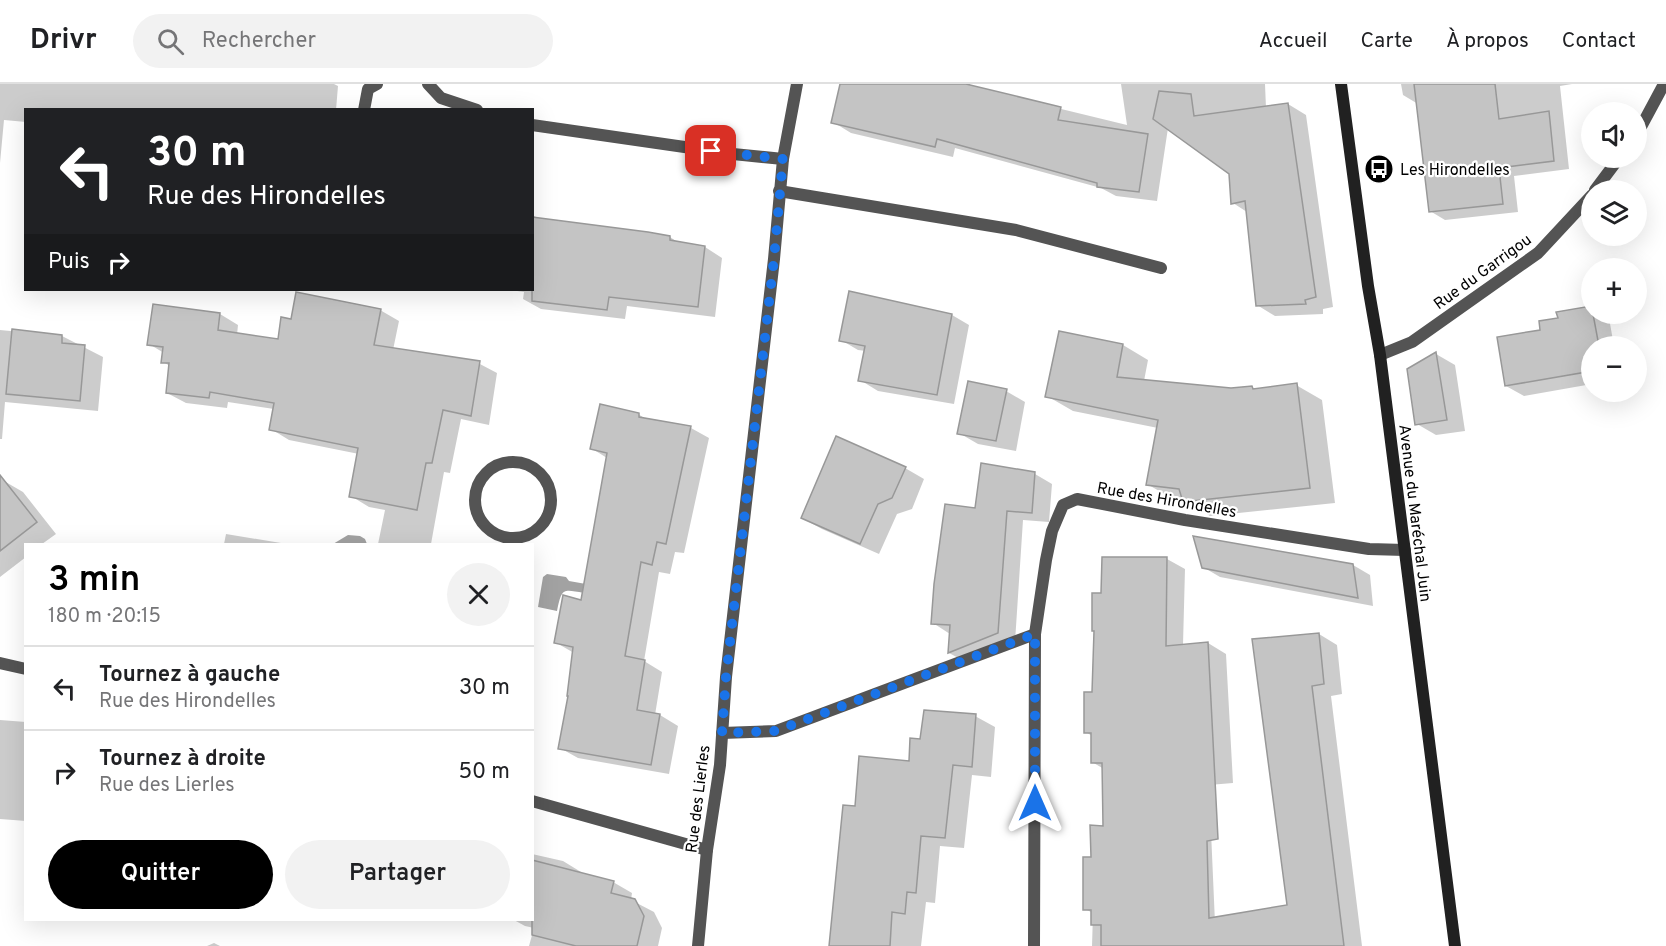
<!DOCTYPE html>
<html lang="fr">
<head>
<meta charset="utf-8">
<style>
	:root { --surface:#fff; --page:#f2f2f2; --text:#202124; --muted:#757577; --line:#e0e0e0; --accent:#000 }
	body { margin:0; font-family:Overpass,sans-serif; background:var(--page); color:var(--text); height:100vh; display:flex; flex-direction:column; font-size:22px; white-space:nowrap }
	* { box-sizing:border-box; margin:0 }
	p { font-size:20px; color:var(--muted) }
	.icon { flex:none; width:33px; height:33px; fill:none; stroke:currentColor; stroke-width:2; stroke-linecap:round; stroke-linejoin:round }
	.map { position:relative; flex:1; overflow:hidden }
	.details { position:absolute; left:24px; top:459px; width:510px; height:378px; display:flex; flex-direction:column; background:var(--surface); border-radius:0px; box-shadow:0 6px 24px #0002 }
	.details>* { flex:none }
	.top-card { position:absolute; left:24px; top:24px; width:510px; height:183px; border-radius:0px; box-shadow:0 6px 24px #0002; background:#202124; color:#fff; overflow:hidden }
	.controls { position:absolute; left:1581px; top:18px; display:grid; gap:12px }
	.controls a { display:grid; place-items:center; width:66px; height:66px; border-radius:50%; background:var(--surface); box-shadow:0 6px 24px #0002; font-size:30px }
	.pin { position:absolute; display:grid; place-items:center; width:51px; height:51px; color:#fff; margin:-26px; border-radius:12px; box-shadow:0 3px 9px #0006 }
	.me { position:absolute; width:66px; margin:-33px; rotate:0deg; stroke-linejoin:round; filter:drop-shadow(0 0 4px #0008) }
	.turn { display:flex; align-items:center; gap:21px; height:126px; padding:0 24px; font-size:27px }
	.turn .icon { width:78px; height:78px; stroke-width:2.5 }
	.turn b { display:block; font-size:42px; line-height:51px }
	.then { display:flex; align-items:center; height:57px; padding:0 24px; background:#0003; gap:12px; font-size:22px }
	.round { display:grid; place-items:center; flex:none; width:63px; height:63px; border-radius:32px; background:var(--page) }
	.summary { display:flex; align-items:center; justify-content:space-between; height:102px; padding:0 24px }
	h1 { font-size:36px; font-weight:600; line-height:45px; color:var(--accent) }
	.primary-button { display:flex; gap:12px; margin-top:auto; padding:12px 24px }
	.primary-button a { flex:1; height:69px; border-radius:36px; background:var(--accent); color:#fff; font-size:24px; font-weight:600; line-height:69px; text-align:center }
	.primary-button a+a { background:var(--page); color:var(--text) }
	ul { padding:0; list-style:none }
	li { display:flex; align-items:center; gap:18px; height:84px; padding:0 24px; border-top:2px solid var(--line) }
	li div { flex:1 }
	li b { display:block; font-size:22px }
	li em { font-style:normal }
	header { display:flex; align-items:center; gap:36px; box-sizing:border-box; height:84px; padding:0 30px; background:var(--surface); border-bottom:2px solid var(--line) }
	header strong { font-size:28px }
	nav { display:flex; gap:33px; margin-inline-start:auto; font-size:21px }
	.search { width:420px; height:54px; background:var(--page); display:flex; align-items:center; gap:15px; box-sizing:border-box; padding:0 21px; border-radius:33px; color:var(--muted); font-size:22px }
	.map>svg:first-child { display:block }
</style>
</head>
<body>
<header>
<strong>Drivr</strong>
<div class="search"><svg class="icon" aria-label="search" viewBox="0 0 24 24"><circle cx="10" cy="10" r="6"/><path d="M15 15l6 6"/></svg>Rechercher</div>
<nav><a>Accueil</a><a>Carte</a><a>À propos</a><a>Contact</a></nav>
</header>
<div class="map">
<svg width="1666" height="862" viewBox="0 0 1666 862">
	<rect width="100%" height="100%" fill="#fff"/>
	<!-- water -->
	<g fill="#a2a2a2">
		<path d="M348,451L360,452L365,455L367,460H333Z"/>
		<path d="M547,490L566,493L569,497L586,500L584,509C562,505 562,504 557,527L538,523L543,493Z"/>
	</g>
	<!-- shadow -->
	<g fill="#0003">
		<path d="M0,0H334L338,2L336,26H26V38L4,36L0,79Z"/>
		<path d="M842,0H969L979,5L1127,41L1121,0H1265L1266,24L1288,20L1306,31L1333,223L1323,225V230L1275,232L1257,221L1247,128L1233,119L1230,89L1168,44L1157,117L1116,112L1101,104L955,64L953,73L851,49L833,38Z"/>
		<path d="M1401,0H1572L1560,2L1569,85L1514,92L1518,128L1445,136L1430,127L1418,20L1403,11Z"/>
		<path d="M532,131L542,136L670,153L679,159L705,163L722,174L715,233L627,222L625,235L541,225L523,215L524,208L510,206H532Z"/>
		<path d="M1591,224L1592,230H1601L1609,234L1614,262H1592V300L1524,312L1506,302L1542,247L1560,235Z"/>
		<path d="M380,226L399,237L393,266L478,279L497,289L489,341L461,335L450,389L444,388L431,460H378L385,426L369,423L351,412L359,370L289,356L271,345L274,325L228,318L227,324L186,319L167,309L170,282L163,278L164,269L149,260L220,230L238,241L237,251L279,256L292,236Z"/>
		<path d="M952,231L969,241L954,320L878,307L860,296L866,267L858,266L841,256Z"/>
		<path d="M0,246L62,252L103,273L98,327L5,318L2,355H0Z"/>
		<path d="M1123,261L1148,276L1144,297L1231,306L1252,304L1256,306L1296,301L1322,316L1335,419L1210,432L1184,416L1173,415L1147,400L1158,344L1073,327L1047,312Z"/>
		<path d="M1436,270L1455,281L1465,347L1436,351L1417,340Z"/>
		<path d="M1006,307L1025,318L1016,367L978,360L959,349Z"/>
		<path d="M638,330L649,337L691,344L709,354L684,469L675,468L670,490L659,488L644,577L662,588L655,631H660L678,642L669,690L578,674L560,664L570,612L574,569L555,558L583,517L607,374L591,364Z"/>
		<path d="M905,384L924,395L912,425L897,430L879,470L822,445L802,434Z"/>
		<path d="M1035,390L1052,400L1049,438L1023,436L1015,558L966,578L949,569L950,550L933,539L977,425Z"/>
		<path d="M4,397L23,408L56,450L42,460H26V473L0,493V400Z"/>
		<path d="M226,450L287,460H224Z"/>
		<path d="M1167,475L1185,485L1183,561L1208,559L1226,570L1233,699L1209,701L1216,862H1092L1093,829L1085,825L1092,774L1105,743L1104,685L1092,678V652L1086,648L1093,609L1103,510Z"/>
		<path d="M1353,481L1370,491L1373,522L1220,493L1203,483Z"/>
		<path d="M1319,550L1337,561L1342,610L1331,612L1362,862H1258L1289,822L1254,556Z"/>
		<path d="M975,632L995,643L991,693L972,691L964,764L940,762L935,819L926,818L921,862H831L856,723L910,678L921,656Z"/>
		<path d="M0,636L26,638V737L0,735Z"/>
		<path d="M532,770L563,777L581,788V790L613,798L632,809L631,816L654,828L662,844L658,862H529L534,844L525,842L514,836H532Z"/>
		<path d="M214,859L220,862H207Z"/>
	</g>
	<!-- building -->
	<g fill="#c4c4c4" stroke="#989898" stroke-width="1.5">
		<path d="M840,0H966L1061,23L1058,36L1148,50L1139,108L1097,103V99L937,55L935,63L831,39Z"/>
		<path d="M1414,0H1495L1499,35L1549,27L1554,77L1499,84L1503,120L1429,128Z"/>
		<path d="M1159,7L1191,10L1194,32L1288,19L1316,213L1305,216L1306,220L1256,222L1245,117L1231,120L1229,90L1153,35Z"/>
		<path d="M532,133L648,148L670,152V156L705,162L698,223L609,213L607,226L532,217Z"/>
		<path d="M849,207L952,230L937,311L858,297L865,262L839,257Z"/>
		<path d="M296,208L381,225L374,261L480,277L471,332L443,326L432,379H426L417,426L349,413L358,364L269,346L274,319L210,308L209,314L166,309L169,279H161L163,263L147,261L153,220L220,229L218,246L278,255L281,233L291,235Z"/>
		<path d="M1591,222L1592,230H1593L1599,262H1592V287L1505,302L1497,253L1540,246L1539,237L1558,234L1556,228Z"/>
		<path d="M12,245L62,251V259L85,261L80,317L6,310Z"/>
		<path d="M1059,247L1123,260L1117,293L1231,304L1252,302L1253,305L1297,299L1310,404L1183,418L1179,405L1146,401L1158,336L1045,313Z"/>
		<path d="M1436,268L1447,336L1415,341L1407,285Z"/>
		<path d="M968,297L1007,305L996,357L957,350Z"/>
		<path d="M600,320L639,329V333L691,342L666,460L657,458L652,481L641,478L625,572L645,576L637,626L660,630L651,681L558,665L568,612H567L573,563L554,559L563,511L581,516L607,369L590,365Z"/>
		<path d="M836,352L906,383L892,414L878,420L860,460L801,434Z"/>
		<path d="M981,379L1035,388L1032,429L1007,427L998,549L948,569L950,541L931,540L934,500L945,420L975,424Z"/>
		<path d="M0,391L37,438L0,467Z"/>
		<path d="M1193,452L1353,480L1358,514L1202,484Z"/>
		<path d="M1102,473H1167L1166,562L1208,558L1218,755L1207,757L1209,834L1287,821L1252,555L1319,549L1324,600L1312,602L1344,862H1101V841H1091V826H1083V773H1091L1090,741L1103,742L1102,679H1091V649H1084V608H1092L1094,547H1092V509H1101Z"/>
		<path d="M924,626L976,630L972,683L953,681L945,754L921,752L916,809L907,808L905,830L892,828L890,862H829L843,721L855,722L859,672L909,677L910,654L920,655Z"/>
		<path d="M532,776L614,797L611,809L635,815L644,832L637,862H576L532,851Z"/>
	</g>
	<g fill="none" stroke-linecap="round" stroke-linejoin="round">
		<!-- lane -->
		<g stroke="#545454" stroke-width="12">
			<path d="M364,26L368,5L377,0"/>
			<path d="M779,107L1016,146L1161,184"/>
			<path d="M722,649L776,647L1035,550"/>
		</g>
		<!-- street -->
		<g stroke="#545454" stroke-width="12">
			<path d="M428,0L441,14L477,26"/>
			<path d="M532,41L733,70L783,75"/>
			<path d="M1636,49L1642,41L1664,0"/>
			<path d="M1595,106L1619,74"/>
			<path d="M1380,271L1412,258L1538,169L1592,111"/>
			<circle cx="513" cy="416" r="38"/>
			<path d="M0,579L26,585"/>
			<path d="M532,717L707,766"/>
			<path d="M698,862L707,766L720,681L726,593L774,175L783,75L797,0"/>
			<path d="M1034,862L1035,550L1046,476L1052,447L1063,421L1077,415L1185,436L1369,465L1405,466"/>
		</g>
		<!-- secondary -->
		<path stroke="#212121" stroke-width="12" d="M1341,0L1368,202L1380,271L1455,862"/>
	</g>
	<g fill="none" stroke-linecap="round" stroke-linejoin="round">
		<!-- route -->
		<path stroke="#1a73e8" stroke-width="10" stroke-dasharray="0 18" d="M711,67L783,75L774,175L726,593L722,649L776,647L1035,550V719"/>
	</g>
	<!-- icons -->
	<defs>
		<g id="bus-disc" transform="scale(1.5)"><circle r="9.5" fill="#000" stroke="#fff"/><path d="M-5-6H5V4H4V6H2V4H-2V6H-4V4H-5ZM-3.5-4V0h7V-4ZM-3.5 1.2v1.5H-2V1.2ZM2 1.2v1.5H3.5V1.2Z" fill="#fff"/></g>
	</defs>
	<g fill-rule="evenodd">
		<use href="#bus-disc" x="1379" y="85"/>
	</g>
	<g text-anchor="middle" stroke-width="4.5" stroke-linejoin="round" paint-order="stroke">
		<!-- poi labels -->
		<g font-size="16" fill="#000" stroke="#fff" text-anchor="start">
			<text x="1400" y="91">Les Hirondelles</text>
		</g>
		<!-- street labels -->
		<g font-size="16" fill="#000" stroke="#fff">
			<text transform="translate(1482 187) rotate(-36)" y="6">Rue du Garrigou</text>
			<text transform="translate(1167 415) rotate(10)" y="6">Rue des Hirondelles</text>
			<text transform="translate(1416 429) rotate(83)" y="6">Avenue du Maréchal Juin</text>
			<text transform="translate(697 715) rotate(-83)" y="6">Rue des Lierles</text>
		</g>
	</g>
</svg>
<div class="controls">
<a><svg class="icon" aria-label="sound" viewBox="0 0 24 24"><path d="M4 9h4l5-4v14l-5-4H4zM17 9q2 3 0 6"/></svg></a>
<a><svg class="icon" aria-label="layers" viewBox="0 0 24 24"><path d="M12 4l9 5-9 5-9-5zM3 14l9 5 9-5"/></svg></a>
<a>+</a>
<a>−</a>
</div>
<div class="pin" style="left:711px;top:67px;background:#d93025"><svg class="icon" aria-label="arrive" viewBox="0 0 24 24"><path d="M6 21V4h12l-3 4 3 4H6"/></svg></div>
<svg class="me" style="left:1035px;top:719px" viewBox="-20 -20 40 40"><path d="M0-17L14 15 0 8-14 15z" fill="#1a73e8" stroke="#fff" stroke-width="4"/></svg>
<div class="top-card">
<div class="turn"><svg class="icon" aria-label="left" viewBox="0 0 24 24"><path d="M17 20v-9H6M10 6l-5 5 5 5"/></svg><div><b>30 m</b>Rue des Hirondelles</div></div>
<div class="then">Puis<svg class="icon" aria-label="right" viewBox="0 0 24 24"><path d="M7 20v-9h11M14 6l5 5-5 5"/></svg></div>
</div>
<section class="details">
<div class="summary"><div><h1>3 min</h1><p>180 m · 20:15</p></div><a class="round"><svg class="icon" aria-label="close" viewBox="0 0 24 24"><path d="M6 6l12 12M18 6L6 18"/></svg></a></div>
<ul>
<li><svg class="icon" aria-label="left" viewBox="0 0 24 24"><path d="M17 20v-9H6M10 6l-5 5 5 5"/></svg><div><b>Tournez à gauche</b><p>Rue des Hirondelles</p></div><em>30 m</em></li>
<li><svg class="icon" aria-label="right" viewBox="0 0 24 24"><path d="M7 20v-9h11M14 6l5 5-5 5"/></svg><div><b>Tournez à droite</b><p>Rue des Lierles</p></div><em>50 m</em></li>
</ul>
<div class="primary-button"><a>Quitter</a><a>Partager</a></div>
</section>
</div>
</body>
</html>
